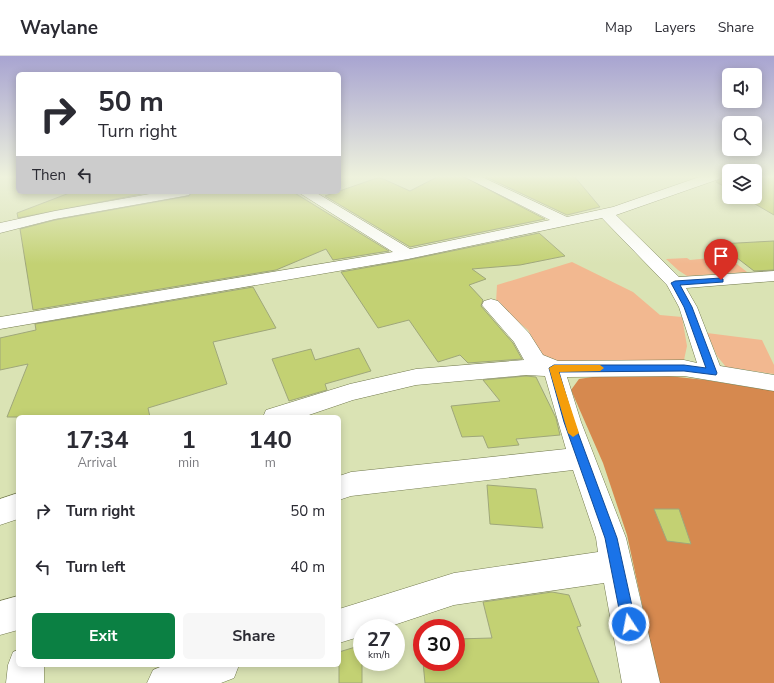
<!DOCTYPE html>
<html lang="en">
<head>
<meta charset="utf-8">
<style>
	:root { --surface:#fff; --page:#f7f7f7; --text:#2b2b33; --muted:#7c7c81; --line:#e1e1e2; --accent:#0b8043 }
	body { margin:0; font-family:"Nunito Sans",sans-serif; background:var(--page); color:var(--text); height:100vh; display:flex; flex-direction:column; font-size:15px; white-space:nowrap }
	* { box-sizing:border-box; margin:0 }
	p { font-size:13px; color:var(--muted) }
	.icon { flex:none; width:22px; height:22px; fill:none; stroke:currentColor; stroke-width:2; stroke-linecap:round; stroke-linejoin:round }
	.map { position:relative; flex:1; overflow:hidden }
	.drawer { position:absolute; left:16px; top:359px; width:325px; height:252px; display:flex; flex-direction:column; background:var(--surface); border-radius:6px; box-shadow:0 2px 10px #0003 }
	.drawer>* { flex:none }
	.hud { position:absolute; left:16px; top:16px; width:325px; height:122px; border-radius:6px; box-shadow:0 2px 10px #0003; background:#fff; color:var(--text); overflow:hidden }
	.tools { position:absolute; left:722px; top:12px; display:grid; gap:8px }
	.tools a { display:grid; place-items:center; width:40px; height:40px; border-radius:6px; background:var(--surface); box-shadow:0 2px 10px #0003; font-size:20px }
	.speed { position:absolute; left:353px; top:563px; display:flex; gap:8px; font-size:20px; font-weight:700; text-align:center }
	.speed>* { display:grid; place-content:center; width:52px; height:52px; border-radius:50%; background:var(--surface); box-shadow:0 2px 10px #0003; line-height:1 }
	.speed small { font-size:10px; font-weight:400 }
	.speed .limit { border:6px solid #d22; background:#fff; color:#111 }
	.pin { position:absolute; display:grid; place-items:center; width:34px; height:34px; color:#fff; margin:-41px -17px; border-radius:50% 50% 50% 0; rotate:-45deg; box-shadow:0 0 4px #0007 }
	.pin .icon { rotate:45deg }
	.me { position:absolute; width:44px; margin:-22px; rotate:349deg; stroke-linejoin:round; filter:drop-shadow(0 0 3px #0008) }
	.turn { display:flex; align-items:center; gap:14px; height:84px; padding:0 16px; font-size:18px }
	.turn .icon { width:52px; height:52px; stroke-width:2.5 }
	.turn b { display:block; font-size:28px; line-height:34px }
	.then { display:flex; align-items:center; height:38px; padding:0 16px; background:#0003; gap:8px; font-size:15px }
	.eta { display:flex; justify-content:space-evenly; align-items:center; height:68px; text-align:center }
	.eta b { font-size:24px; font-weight:700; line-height:28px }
	.cta { display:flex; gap:8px; margin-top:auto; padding:8px 16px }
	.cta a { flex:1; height:46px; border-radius:6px; background:var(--accent); color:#fff; font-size:16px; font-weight:700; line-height:46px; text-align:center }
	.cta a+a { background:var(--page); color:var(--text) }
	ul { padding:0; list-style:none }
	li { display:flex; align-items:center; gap:12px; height:56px; padding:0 16px }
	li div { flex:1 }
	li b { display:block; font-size:15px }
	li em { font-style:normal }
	header { display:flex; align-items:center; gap:24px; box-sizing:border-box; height:56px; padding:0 20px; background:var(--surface); border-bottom:1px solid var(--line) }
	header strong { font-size:19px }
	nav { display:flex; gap:22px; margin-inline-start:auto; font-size:14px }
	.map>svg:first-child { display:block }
</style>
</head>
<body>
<header>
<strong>Waylane</strong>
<nav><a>Map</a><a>Layers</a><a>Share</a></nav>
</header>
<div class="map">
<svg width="774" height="627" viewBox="0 0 774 627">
	<rect width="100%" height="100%" fill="#dae3b4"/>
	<!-- green -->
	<g fill="#f2b890">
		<path d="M724,198L747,216L687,220L678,214L666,203L687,202L690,204L710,202L708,200Z"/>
		<path d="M572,206L633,236L660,259L682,261L687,290L684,304L555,305L542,300L528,274L496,247L497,229Z"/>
		<path d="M707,277L762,284L774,309V318L726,311L717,300Z"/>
	</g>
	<!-- forest -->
	<path fill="#d6894f" d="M599,320H668L706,324L774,335V627H659L627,479L603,407L571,334L579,323Z"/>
	<!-- building -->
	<g fill="#c3d173" stroke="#9fa77a">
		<path d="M439,120H462L545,163L410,191L325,140L377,122H381L410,135Z"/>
		<path d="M484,120H574L600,151L567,159Z"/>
		<path d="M722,120H729V133L716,126Z"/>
		<path d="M755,120H774V159L743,141H755Z"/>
		<path d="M72,136H152L18,162L17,157Z"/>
		<path d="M192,136H293L389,195L333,204L326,193L276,214L33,254L20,173L55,164L189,140Z"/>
		<path d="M539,177L565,200L520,209L472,213L486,223L469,229L483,244L481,250L513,287L522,303L468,307L460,299L438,306L409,264L378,272L341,216L408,204Z"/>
		<path d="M774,185V214L754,215L719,188Z"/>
		<path d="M253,231L276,272L213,286L227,328L148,352L150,361H7L28,308L0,314V282L36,274L35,268Z"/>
		<path d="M359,292L371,315L325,328L327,334L289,345L272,303L311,293L315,304Z"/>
		<path d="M526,320L536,321L556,362L560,379L516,383L519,389L488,392L483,380L462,381L451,350L500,345L483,324Z"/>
		<path d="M487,429L536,433L543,472L490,468Z"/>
		<path d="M654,453H679L691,488L667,485Z"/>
		<path d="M552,536L569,539L581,570L577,571L599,627H425L423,606H456V583L492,582L483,546Z"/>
		<path d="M362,589V627H339V596Z"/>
	</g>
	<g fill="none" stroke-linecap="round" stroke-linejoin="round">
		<!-- street casing -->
		<g stroke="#737a4f" stroke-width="1">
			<g id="street">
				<path d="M463,120H480L567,161L613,151L702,120H721L719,123L616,159L679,221L774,215V225L686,232L697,251L720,310L774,319V335L684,320L567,321L581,366L626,482L660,627H622L604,527L454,549L385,572H362V580L339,587V553L454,517L598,496L596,482L573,414L351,440L339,444V420L351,416L566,393L545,320L526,319L416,329L353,344L303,361H263L266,354L350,328L416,313L524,304L514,286L482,249L484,245L491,243L498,245L529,277L543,299L558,305L684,304L697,307L679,251L667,229L602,162L408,203L0,273V261L393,196L298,136H315L410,193L550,164Z"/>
				<path d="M161,136H191L189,139L184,140L55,163L0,177V167L55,155Z"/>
				<path d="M18,437V463L0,469V443Z"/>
				<path d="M18,540V574L0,579V545Z"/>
				<path d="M18,594V609H44V627H6L8,609L13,596Z"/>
				<path d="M165,609H239L234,622L221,627H147L153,614Z"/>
			</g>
		</g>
		<!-- street -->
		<use href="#street" fill="#fff" fill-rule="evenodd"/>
	</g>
	<!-- sky -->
	<linearGradient id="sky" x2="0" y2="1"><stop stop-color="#a8a4d1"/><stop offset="0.58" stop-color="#eef2dd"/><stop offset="1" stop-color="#eef2dd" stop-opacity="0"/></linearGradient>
	<rect width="774" height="208" fill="url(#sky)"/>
	<!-- route -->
	<path fill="#1a73e8" stroke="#114b97" d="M721,222L723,223V226L680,229L692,251L717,317L716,319L684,315L559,316L574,366L617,482L636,568L634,573L629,575L624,573L622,568L605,482L564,366L549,312L554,309H684L706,312L684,251L671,227L675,225Z"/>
	<!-- slow -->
	<path fill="#f59e0b" d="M554,309H600L604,312L600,315L559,316L579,377L573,381L568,377L549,312Z"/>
</svg>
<div class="tools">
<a><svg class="icon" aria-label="sound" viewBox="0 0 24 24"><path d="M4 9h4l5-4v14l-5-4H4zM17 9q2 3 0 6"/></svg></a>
<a><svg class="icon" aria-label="search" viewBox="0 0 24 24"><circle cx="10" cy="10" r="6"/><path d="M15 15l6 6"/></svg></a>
<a><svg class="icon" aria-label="layers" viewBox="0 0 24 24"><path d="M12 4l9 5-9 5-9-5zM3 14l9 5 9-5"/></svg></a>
</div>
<div class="speed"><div>27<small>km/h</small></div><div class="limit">30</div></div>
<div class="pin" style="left:721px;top:224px;background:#d93025"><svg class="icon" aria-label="arrive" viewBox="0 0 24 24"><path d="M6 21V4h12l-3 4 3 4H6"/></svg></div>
<svg class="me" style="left:629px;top:568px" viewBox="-20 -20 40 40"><circle r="17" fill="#1a73e8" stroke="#fff" stroke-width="3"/><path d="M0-11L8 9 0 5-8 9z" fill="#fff"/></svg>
<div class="hud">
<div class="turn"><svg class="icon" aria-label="right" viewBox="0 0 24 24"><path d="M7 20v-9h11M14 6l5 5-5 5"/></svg><div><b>50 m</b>Turn right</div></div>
<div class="then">Then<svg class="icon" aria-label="left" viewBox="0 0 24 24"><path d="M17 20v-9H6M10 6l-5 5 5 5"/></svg></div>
</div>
<section class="drawer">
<div class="eta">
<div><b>17:34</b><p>Arrival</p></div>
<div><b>1</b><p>min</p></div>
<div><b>140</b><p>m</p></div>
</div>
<ul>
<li><svg class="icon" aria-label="right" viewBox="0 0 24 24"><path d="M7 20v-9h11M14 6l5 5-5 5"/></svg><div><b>Turn right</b></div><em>50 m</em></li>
<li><svg class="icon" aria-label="left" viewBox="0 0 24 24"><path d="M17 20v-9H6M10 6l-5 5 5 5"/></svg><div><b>Turn left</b></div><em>40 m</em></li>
</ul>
<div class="cta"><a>Exit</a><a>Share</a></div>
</section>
</div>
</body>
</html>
